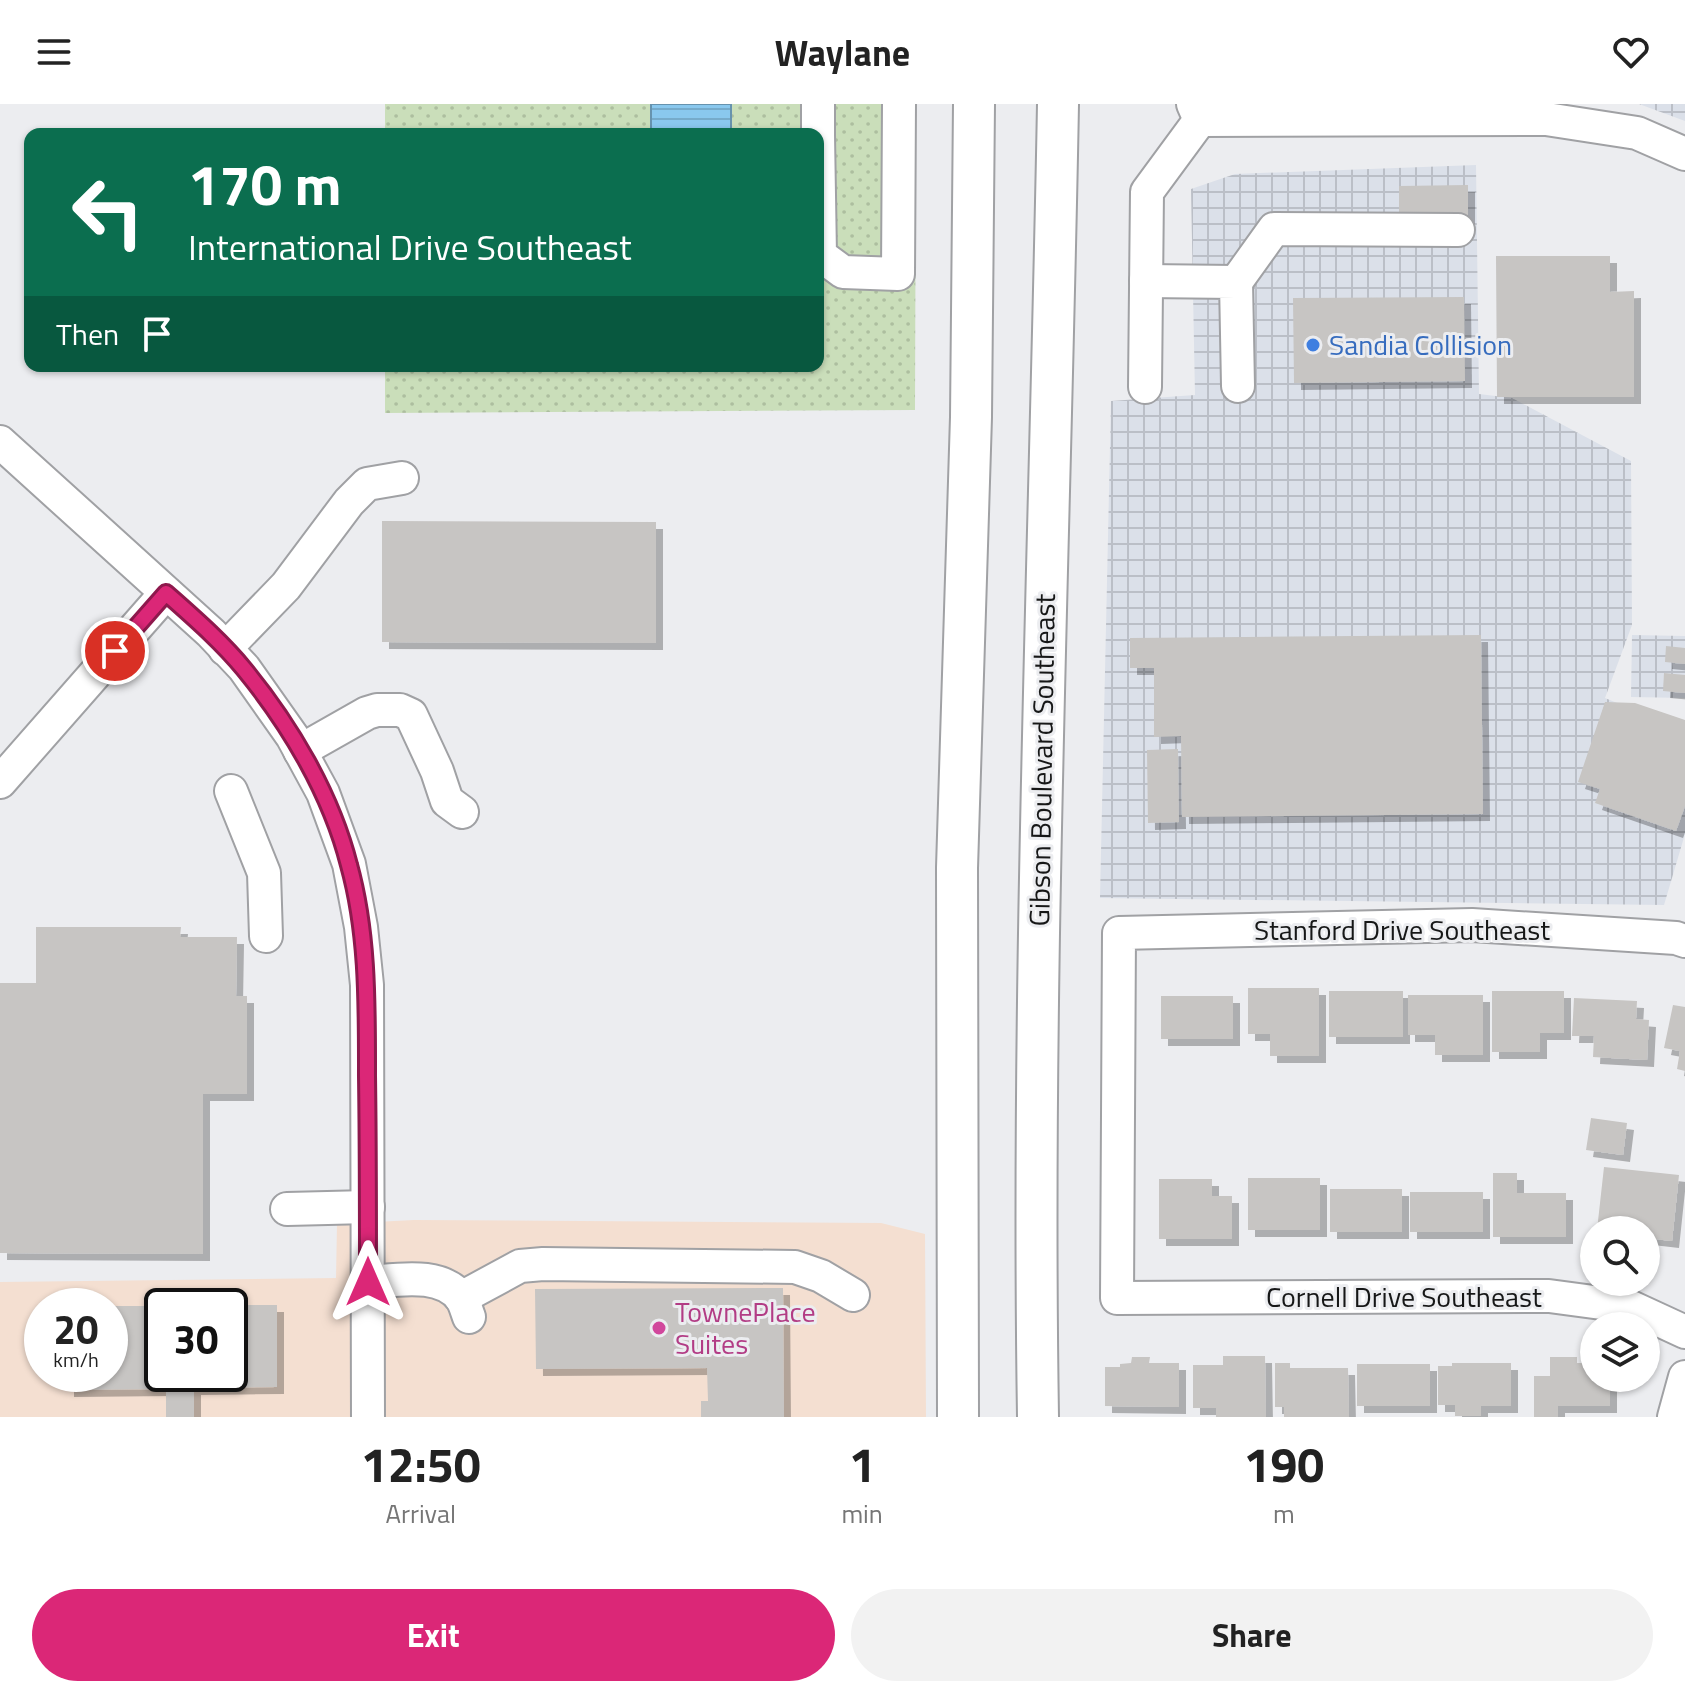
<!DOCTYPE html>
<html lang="en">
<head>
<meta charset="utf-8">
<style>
	:root { --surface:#fff; --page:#f2f2f2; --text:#222; --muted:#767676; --accent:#db2777 }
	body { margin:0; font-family:"Titillium Web",sans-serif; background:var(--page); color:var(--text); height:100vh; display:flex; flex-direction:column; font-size:30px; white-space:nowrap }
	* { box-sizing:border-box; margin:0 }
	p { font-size:26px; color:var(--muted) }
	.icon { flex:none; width:44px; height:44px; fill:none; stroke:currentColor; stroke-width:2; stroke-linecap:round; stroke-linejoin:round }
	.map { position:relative; height:1313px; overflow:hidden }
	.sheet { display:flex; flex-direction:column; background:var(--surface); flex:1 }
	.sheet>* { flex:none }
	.hud { position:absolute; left:24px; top:24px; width:800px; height:244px; border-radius:16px; box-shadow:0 2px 6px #0004; background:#0b6e4f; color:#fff; overflow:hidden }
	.fabs { position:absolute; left:1580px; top:1112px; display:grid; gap:16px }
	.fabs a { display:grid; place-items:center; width:80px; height:80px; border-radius:50%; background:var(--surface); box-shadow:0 2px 6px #0004; font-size:40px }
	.speed { position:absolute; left:24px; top:1184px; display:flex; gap:16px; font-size:40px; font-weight:700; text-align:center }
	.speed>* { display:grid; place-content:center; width:104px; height:104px; border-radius:50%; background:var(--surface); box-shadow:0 2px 6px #0004; line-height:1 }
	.speed small { font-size:20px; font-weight:400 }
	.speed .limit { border:4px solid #111; border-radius:12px; background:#fff; color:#111 }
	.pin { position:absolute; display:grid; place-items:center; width:68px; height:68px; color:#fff; margin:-34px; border:4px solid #fff; border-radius:50%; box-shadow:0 2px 8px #0007 }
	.me { position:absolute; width:88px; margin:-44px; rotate:0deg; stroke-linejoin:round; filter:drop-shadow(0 0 6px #0008) }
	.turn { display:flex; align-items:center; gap:28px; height:168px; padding:0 32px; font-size:36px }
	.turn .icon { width:104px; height:104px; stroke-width:2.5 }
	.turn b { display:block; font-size:56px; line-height:68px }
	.then { display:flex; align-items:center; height:76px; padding:0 32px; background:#0003; gap:16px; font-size:30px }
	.eta { display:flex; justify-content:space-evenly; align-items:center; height:136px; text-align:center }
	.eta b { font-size:48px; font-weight:700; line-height:56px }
	.primary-button { display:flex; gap:16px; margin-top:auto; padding:16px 32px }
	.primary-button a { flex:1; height:92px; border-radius:48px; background:var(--accent); color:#fff; font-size:32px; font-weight:700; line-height:92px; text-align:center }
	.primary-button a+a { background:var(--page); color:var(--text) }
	header { display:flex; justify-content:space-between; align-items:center; height:104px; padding:0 32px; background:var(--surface); font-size:36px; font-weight:700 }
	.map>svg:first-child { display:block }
</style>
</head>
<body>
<header><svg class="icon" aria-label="menu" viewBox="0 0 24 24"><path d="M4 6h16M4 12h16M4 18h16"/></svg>Waylane<svg class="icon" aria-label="heart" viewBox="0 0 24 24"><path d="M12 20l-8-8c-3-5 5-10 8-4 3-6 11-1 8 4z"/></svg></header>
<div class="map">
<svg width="1685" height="1313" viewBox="0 0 1685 1313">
	<defs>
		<pattern id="industrial-grid" width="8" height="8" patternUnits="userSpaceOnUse" patternTransform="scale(2)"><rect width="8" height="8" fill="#dbe0e9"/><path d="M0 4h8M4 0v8" fill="none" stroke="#bbbfc7"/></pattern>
		<pattern id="grass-dots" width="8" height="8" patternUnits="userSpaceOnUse" patternTransform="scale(2)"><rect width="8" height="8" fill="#cadeba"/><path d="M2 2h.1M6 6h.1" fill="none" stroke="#adbe9f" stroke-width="1.8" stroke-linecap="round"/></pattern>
		<pattern id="water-rules" width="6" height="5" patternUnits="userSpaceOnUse" patternTransform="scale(2)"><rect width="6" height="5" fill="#8ac8ee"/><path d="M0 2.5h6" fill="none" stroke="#76abcb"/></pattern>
		<filter id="shadow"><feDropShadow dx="7" dy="7" stdDeviation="0" flood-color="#0004"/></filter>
	</defs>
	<rect width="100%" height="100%" fill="#ecedf0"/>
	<!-- commercial -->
	<path fill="#f4dfd1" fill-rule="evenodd" d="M414,1116L881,1119L925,1130L926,1313H0V1178L336,1174L337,1120ZM42,1202H110V1270H42ZM162,1202H230V1270H162Z"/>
	<!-- industrial -->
	<g fill="url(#industrial-grid)">
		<path d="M1639,0H1685V17Z"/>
		<path d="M1476,61L1479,290L1512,294L1631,357L1632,521L1605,594L1685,627V730L1664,801L1100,794L1111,297L1195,291L1191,85L1235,70Z"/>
		<path d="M1632,531L1685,532V594L1631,593Z"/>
	</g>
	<!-- grass -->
	<path fill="url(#grass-dots)" d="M385,0H916L915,306L385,309V262H818V30H385Z"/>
	<!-- pitch -->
	<rect fill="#cadeba" x="385" y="25" width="171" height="5"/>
	<!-- water -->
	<rect fill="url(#water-rules)" stroke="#6793ae" stroke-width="2" x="651" y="0" width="80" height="30"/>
	<!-- building -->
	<g fill="#c7c5c3" filter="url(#shadow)">
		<path d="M1468,81V116L1399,117V82Z"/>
		<path d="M1496,152H1610V188L1634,187V293H1497Z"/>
		<path d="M1464,193L1465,277L1294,279L1293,194Z"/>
		<path d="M382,417L656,418V539L382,538Z"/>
		<path d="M1481,531L1483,710L1182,713L1181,632L1154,633V564H1130V534Z"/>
		<path d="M1666,542L1685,544V560L1665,558Z"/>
		<path d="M1664,569L1685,571V589L1663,587Z"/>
		<path d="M1605,598L1635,599L1685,616V702L1676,727L1595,699L1600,685L1578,678Z"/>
		<path d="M1178,645L1179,718L1148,719L1147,646Z"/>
		<path d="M36,823H181L180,833H237L236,892H247V990H203V1150L0,1149V879H36Z"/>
		<path d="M1248,884H1319V952H1270V930H1248Z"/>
		<rect x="1329" y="887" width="74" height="46"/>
		<path d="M1492,887H1564V929H1540V948H1492Z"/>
		<path d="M1408,891H1483V951H1435V931H1408Z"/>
		<rect x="1161" y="892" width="72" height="43"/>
		<path d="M1574,894L1637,897L1636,915L1649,916L1647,956L1593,953L1594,932H1572Z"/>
		<path d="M1673,901L1685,903V967L1677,965L1680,947L1664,944Z"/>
		<path d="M1591,1014L1627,1019L1623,1051L1586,1046Z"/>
		<path d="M1604,1063L1679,1071L1672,1137L1646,1134V1126H1597Z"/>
		<path d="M1493,1069H1517V1089H1566V1133H1493Z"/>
		<rect x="1248" y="1074" width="72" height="52"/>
		<path d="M1159,1075H1212V1092H1232V1135H1159Z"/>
		<rect x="1330" y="1085" width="72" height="43"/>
		<rect x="1410" y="1088" width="73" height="40"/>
		<path d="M783,1184L784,1313H701V1297H708L707,1264L536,1265L535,1185Z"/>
		<path d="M230,1201H277V1283L194,1284V1313H166V1285L67,1286V1270H110V1202H162V1270H230Z"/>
		<path d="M1223,1252H1265L1266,1313H1216V1304H1193V1261H1223Z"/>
		<path d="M1132,1253H1150L1149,1259H1179V1303L1105,1302V1263H1120V1260L1131,1259Z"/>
		<path d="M1550,1253H1577V1259H1594V1274H1610V1302H1558V1313H1534V1272H1550Z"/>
		<path d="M1275,1259H1290V1264H1348L1349,1313H1284V1303H1275Z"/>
		<path d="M1452,1259H1511V1302H1481V1312H1455V1301H1438V1262H1452Z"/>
		<rect x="1357" y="1260" width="73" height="42"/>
	</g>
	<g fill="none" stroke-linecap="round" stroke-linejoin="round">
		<!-- minor casing -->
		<g stroke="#a0a1a4" stroke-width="36">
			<g id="minor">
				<path d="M818,0V30"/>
				<path d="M1200,16L1546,15L1637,29L1685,50"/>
				<path d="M818,31L820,151L843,168L898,170L899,0"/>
				<path d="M1146,177L1236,178L1238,282"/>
				<path d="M1236,178L1274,125L1458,126"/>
				<path d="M1145,283L1147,88L1200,16L1193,0"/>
				<path d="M0,338L211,529L244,564L292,632L323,689L349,760L361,823L367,881L368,1313"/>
				<path d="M225,545L286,482L349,398L367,380L402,374"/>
				<path d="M300,647L367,609L377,606H400L411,611L437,667L447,697L462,708"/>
				<path d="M0,678L166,489"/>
				<path d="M231,687L264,769L266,832"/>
				<path d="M1685,837L1676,834L1472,821L1119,829L1117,1194L1549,1192L1631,1203L1685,1228"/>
				<path d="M287,1105L368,1103"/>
				<path d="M368,1178C398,1176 442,1167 462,1195C465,1200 467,1208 469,1213"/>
				<path d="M461,1194L520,1162L543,1160L795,1163L821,1172L853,1191"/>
				<path d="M1674,1313L1685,1273"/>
			</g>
		</g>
		<!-- major casing -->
		<g stroke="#a0a1a4" stroke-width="44">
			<g id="major">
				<path d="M958,1313L957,764L971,313L974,0"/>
				<path d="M1038,1313C1031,875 1050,438 1058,0"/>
			</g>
		</g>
		<!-- minor -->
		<use href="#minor" stroke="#fff" stroke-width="32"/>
		<!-- major -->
		<use href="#major" stroke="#fff" stroke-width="40"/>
	</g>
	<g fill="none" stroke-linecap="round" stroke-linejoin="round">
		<!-- route casing -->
		<g stroke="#8e194d" stroke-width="20">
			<path id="route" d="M115,547L166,489C193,513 221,537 244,565C290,621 331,690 349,761C368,829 367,901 367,972C368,1040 368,1109 368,1178"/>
		</g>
		<!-- route -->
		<use href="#route" stroke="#db2777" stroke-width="14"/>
	</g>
	<!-- markers -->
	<circle fill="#3f7fe0" stroke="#ecedf0" stroke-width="3" cx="1313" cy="241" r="8"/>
	<circle fill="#d1479c" stroke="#ecedf0" stroke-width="3" cx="659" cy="1224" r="8"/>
	<g text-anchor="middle" stroke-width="6" stroke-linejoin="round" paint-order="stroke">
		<!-- shop labels -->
		<g font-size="28" fill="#366cbe" stroke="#ecedf0" text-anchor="start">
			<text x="1329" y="251">Sandia Collision</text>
		</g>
		<!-- street labels -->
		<g font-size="28" fill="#161717" stroke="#ecedf0">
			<text transform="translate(1042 656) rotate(-89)" y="10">Gibson Boulevard Southeast</text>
			<text x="1402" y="836">Stanford Drive Southeast</text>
			<text x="1404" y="1203">Cornell Drive Southeast</text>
		</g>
		<!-- hotel labels -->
		<g font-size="28" fill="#b23c85" stroke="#ecedf0" text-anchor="start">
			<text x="675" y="1218">TownePlace<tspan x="675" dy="32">Suites</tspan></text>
		</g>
	</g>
</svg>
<div class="fabs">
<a><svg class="icon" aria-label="search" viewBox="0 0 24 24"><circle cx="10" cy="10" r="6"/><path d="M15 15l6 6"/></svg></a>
<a><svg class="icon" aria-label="layers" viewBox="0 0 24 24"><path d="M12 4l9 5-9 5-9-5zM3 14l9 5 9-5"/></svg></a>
</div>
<div class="speed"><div>20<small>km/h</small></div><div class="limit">30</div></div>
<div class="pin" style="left:115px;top:547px;background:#d93025"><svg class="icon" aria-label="arrive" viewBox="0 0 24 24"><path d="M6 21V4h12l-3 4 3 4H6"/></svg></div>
<svg class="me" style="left:368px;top:1178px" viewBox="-20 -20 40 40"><path d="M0-17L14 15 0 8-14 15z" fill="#db2777" stroke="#fff" stroke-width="4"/></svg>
<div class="hud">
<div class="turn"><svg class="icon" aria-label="left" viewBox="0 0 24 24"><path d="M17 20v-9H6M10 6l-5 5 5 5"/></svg><div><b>170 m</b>International Drive Southeast</div></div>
<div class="then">Then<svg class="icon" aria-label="arrive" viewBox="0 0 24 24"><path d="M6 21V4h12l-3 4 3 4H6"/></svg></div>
</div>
</div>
<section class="sheet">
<div class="eta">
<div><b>12:50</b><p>Arrival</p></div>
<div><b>1</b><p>min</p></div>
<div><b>190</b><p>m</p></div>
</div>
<div class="primary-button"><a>Exit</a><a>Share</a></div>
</section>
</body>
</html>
